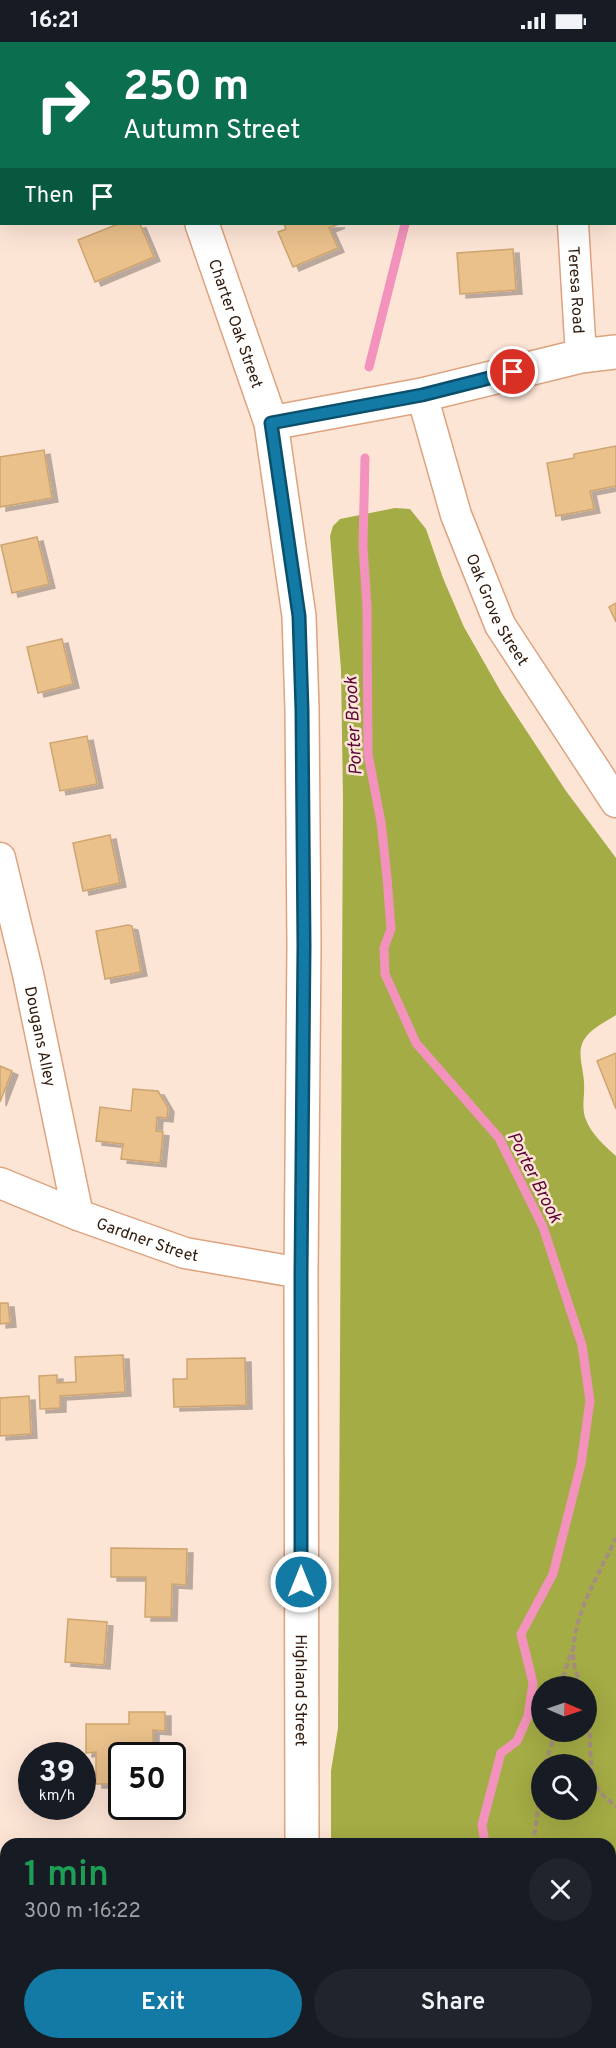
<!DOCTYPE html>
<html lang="en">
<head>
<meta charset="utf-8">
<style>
	:root { --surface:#171b24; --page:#20242c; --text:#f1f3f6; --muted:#9ea1a6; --accent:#127aa5 }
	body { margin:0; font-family:Overpass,sans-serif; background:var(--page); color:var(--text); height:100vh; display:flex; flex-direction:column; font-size:22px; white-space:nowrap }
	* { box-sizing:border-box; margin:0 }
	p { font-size:20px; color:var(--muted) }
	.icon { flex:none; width:33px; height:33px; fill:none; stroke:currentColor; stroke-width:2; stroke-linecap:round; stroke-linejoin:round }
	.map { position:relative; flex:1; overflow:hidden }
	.sheet { position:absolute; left:0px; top:1796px; width:616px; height:212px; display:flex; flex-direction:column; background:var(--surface); border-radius:18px 18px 0 0; box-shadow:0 6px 24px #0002 }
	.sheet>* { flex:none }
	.hud { position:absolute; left:0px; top:0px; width:616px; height:183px; box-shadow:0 6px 24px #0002; background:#0b6e4f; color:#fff; overflow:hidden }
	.needle { width:39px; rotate:92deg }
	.buttons { position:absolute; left:531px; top:1634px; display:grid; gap:12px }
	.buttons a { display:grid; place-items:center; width:66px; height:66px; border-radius:50%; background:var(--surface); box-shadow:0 6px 24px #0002; font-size:30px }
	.speed { position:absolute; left:18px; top:1700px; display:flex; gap:12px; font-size:30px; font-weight:700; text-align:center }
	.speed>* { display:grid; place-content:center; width:78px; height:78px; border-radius:50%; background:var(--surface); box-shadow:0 6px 24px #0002; line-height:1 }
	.speed small { font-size:15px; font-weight:400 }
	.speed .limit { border:3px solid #111; border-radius:9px; background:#fff; color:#111 }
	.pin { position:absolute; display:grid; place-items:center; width:51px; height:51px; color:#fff; margin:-26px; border:3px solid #fff; border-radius:50%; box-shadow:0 2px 6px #0007 }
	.me { position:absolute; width:66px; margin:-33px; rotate:0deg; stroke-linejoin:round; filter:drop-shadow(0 0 4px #0008) }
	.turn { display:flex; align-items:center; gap:21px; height:126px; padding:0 24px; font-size:27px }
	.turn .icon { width:78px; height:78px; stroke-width:2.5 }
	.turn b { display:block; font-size:42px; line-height:51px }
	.then { display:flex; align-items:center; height:57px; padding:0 24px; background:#0003; gap:12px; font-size:22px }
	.round { display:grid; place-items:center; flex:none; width:63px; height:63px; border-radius:32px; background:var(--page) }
	.summary { display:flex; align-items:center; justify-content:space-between; height:102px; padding:0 24px }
	h1 { font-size:36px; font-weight:600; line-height:45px; color:#1e9e55 }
	.cta { display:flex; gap:12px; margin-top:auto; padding:12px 24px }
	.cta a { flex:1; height:69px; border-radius:36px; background:var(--accent); color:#fff; font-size:24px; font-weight:600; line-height:69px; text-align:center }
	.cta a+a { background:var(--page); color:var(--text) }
	.status { display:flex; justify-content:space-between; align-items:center; height:42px; padding:0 30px; background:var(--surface); direction:ltr }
	.status svg { height:16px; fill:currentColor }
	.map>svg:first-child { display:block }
</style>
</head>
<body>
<div class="status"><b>16:21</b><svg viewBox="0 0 49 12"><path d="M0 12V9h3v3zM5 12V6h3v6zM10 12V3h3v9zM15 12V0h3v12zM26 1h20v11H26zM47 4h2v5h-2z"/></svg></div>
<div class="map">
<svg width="616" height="2006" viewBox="0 0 616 2006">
	<defs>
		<filter id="shadow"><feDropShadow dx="6" dy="4" stdDeviation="0" flood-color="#0004"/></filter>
	</defs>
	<rect width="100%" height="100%" fill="#fde5d6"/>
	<!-- forest -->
	<path fill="#a4ac45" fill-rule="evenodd" d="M395,466L410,467L426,487L443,536L464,585L501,650L566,749L616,816V973C607,979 592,986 586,995C575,1008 584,1027 584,1041C585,1054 581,1066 586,1078C592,1093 605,1104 616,1114V2006H424L425,2001H610V1802L331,1801V1729L338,1686L343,757L341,627L330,494L333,484L340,477ZM542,1644H586V1689H542ZM542,1722H586V1767H542Z"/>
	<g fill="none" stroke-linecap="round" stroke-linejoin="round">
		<!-- stream -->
		<g stroke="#f392bc" stroke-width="9">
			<path d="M397,0L398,2"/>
			<path d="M369,325L405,182"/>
			<path d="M365,416L363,504L367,565L368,712L381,780L387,835L391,887L384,906L385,932L416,1001L499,1096L543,1185L582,1303L590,1359L581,1422L553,1532L521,1592L533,1641L528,1674L517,1699L501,1711L482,1783L485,1802"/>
			<path d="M610,1980H616"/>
		</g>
	</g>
	<!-- building -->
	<g fill="#eac08b" stroke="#cea570" stroke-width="1.5" filter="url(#shadow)">
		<path d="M448,0H494V2H449Z"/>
		<path d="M2,115V163L0,158Z"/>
		<path d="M118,182H140L154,215L95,240L78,198Z"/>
		<path d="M284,182H339L329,186L338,206L293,225L278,190L286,187Z"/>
		<path d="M513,207L516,248L460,252L457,211Z"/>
		<path d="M616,404V444L590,449L594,467L556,474L547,421L574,416V412Z"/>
		<path d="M44,408L52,456L0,465V415Z"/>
		<path d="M37,495L49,542L12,551L1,503Z"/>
		<path d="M616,561V580L609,565Z"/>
		<path d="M62,597L73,642L38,651L27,605Z"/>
		<path d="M87,694L97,742L60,749L50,701Z"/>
		<path d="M110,793L120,841L83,849L73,801Z"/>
		<path d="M128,883L132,884L141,930L105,937L96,889Z"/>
		<path d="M616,1011V1067L597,1019Z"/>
		<path d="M0,1024L12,1029L0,1060Z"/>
		<path d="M133,1047L158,1049L168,1066L167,1076L157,1075L156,1089L163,1090L160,1121L121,1117L123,1102L96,1099L100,1065L131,1069Z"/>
		<path d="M0,1261H8L10,1281L0,1282Z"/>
		<path d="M123,1313L125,1350L60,1354V1366L40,1367L39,1334L57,1333V1341L76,1340L75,1315Z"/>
		<path d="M245,1316L246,1363L174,1365L173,1337H187V1317Z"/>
		<path d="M29,1354L31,1392L0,1394V1356Z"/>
		<path d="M111,1506L187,1507L186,1543L172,1542L171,1575H145L146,1535H111Z"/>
		<path d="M68,1577L107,1580L104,1623L65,1620Z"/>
		<path d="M129,1670H165V1689L153,1688V1713H122V1742H96V1710L86,1711V1682H129Z"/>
		<rect x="32" y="1764" width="36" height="3"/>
		<rect x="91" y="2001" width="38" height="5"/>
	</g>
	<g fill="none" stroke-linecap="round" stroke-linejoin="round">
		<!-- street casing -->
		<g stroke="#dda37f" stroke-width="33">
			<g id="street">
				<path d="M554,0L555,2"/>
				<path id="s1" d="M573,182L581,314"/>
				<path id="s2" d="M422,353L456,473L500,583L616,760"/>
				<path id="s3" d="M0,816L28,932L78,1173"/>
				<path id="s4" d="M0,1141L78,1173L185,1211L301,1231"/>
			</g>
		</g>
		<!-- secondary casing -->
		<g stroke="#dda37f" stroke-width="36">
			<g id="secondary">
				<path d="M138,0V2"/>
				<path id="s5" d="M202,182L271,381L299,574L302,667L304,903L301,1231L302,1802"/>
				<path d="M271,381L422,353L581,314L616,310"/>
				<path d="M302,2001V2006"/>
			</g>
		</g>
		<!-- path -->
		<g stroke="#a58e7f" stroke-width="4" stroke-dasharray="6 3" stroke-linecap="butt">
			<path d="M560,1644L572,1608"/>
			<path d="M581,1644C579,1637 575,1629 574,1621C568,1581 599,1532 616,1496"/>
			<path d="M586,1664C593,1688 586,1730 599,1748C603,1755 611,1759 616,1765"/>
			<path d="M545,1722L556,1689"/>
			<path d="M533,1802L542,1740"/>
			<path d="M610,1949H616"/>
		</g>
		<!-- street -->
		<use href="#street" stroke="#fff" stroke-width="30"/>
		<!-- secondary -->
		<use href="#secondary" stroke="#fff" stroke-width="33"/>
	</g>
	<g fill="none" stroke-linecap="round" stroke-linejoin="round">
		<!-- route casing -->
		<g stroke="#0c4f6b" stroke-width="15">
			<path id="route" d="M301,1540V1231L304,903L302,668L299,574L271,381L422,353L513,330"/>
		</g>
		<!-- route -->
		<use href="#route" stroke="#127aa5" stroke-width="10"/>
	</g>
	<g text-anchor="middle" stroke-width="5" stroke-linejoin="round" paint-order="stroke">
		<!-- street labels -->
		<g font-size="16" fill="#301a0b" stroke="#fde5d6">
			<text dy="6" stroke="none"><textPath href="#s1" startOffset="66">Teresa Road</textPath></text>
			<text dy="6" stroke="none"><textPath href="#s5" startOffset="105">Charter Oak Street</textPath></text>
			<text dy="6" stroke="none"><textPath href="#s2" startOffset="228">Oak Grove Street</textPath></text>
			<text dy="6" stroke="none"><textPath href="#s3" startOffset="183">Dougans Alley</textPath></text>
			<text dy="6" stroke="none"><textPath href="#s4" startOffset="158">Gardner Street</textPath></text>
			<text dy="6" stroke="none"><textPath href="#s5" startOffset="1480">Highland Street</textPath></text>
		</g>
		<!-- water labels -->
		<g font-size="18" font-style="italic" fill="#5c0436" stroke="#fde5d6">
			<text transform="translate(353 684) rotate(-93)" y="6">Porter Brook</text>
			<text transform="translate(535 1135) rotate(63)" y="6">Porter Brook</text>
		</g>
	</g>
</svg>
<div class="buttons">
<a><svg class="needle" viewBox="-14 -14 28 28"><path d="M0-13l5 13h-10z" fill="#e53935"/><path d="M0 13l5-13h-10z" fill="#9ea1a6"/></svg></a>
<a><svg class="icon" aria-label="search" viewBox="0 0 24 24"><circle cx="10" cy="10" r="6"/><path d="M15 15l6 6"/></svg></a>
</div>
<div class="speed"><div>39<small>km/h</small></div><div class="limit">50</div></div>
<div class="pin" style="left:513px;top:330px;background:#d93025"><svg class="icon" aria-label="arrive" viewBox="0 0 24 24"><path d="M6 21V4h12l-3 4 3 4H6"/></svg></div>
<svg class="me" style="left:301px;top:1540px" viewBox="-20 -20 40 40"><circle r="17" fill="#127aa5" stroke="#fff" stroke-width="3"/><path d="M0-11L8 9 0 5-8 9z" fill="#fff"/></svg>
<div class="hud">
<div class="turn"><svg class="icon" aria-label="right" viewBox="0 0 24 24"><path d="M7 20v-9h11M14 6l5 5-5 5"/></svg><div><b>250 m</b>Autumn Street</div></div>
<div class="then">Then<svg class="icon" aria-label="arrive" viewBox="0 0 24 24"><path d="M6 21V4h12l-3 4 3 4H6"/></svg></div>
</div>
<section class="sheet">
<div class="summary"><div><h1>1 min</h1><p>300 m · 16:22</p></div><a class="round"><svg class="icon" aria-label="close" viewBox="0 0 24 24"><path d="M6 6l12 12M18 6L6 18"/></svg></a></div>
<div class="cta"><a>Exit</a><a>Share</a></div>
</section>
</div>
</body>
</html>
